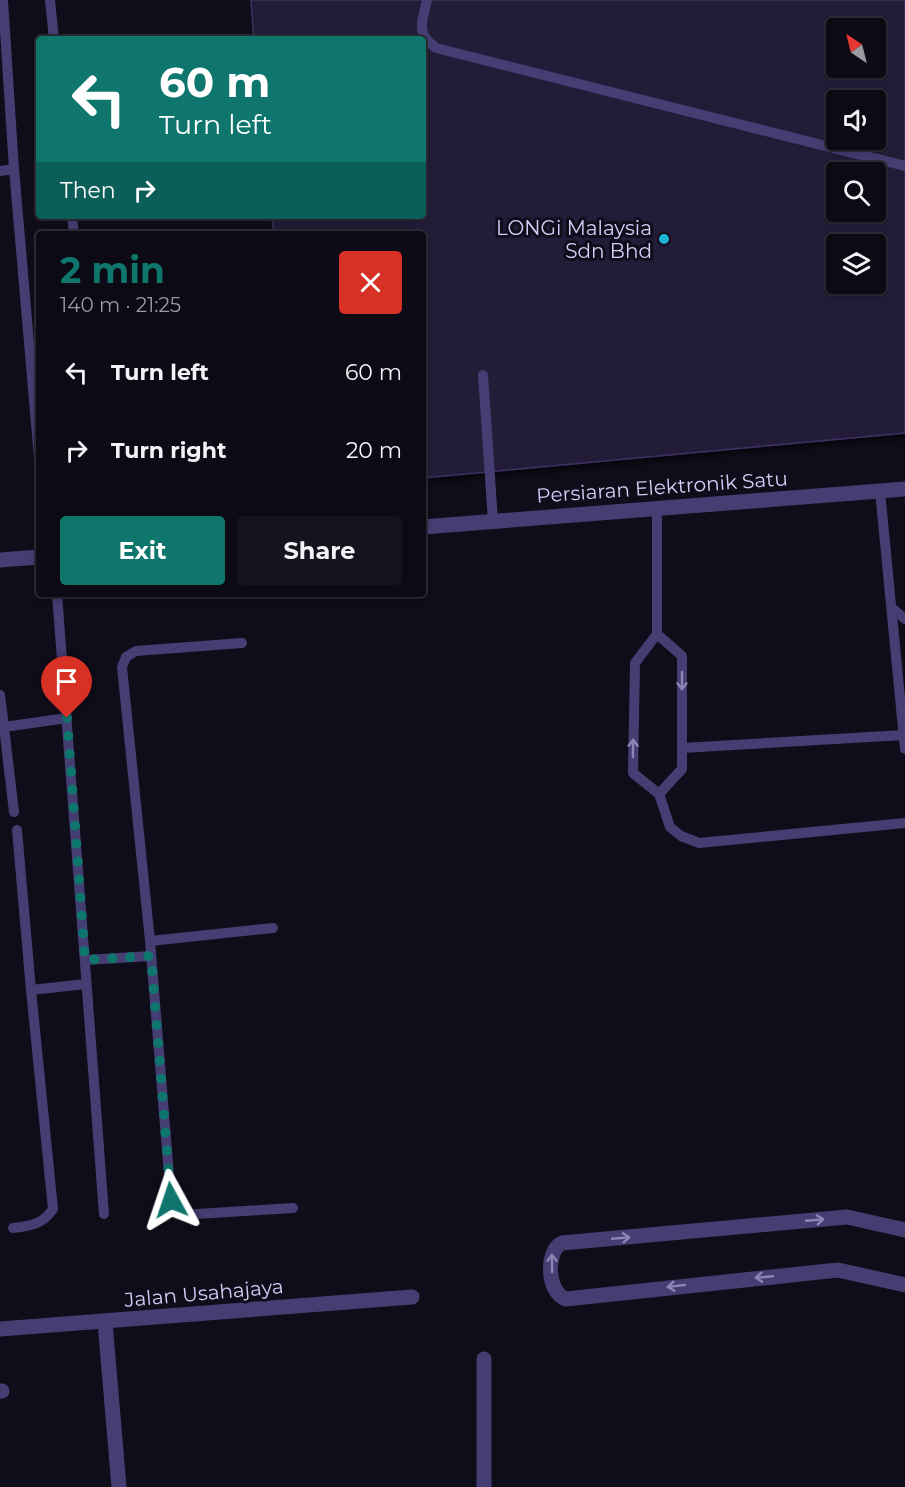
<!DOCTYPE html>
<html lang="en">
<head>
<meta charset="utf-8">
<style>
	:root { --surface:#0c0a14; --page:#15131d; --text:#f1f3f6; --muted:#9a9aa0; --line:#2c2b34; --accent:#0f766e }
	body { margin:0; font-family:Montserrat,sans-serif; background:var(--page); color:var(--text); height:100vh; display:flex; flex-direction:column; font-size:22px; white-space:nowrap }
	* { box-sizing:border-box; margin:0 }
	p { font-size:20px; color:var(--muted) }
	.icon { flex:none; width:33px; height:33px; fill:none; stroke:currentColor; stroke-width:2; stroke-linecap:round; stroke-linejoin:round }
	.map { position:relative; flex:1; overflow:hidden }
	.panel { position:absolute; left:36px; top:231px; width:390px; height:366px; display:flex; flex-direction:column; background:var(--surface); border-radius:6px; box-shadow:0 3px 9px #0003,0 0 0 2px var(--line) }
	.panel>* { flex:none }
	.banner { position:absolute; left:36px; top:36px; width:390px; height:183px; border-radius:6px; box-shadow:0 3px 9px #0003,0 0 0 2px var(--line); background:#0f766e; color:#fff; overflow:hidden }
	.needle { width:39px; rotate:325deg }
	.fabs { position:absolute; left:826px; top:18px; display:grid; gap:12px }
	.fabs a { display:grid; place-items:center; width:60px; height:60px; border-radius:6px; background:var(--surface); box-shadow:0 3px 9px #0003,0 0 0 2px var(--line); font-size:30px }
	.pin { position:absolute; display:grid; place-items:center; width:51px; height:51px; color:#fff; margin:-62px -26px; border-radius:50% 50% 50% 0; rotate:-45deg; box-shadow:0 0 6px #0007 }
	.pin .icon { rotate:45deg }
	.me { position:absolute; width:66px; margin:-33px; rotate:355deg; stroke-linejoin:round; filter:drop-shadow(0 0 4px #0008) }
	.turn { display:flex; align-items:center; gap:21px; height:126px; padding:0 24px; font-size:27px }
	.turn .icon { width:78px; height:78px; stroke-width:2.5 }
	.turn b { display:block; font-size:42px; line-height:51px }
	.then { display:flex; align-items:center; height:57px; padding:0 24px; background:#0003; gap:12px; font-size:22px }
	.round { display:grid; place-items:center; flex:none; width:63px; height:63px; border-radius:6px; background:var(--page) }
	.summary { display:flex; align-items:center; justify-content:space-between; height:102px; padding:0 24px }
	h1 { font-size:36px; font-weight:700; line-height:45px; color:var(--accent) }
	.primary-button { display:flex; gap:12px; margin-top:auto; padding:12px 24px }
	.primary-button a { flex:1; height:69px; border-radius:6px; background:var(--accent); color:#fff; font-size:24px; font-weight:700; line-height:69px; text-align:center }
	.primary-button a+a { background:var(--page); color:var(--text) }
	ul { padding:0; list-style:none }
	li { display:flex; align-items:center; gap:18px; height:78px; padding:0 24px }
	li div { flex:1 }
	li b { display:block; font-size:22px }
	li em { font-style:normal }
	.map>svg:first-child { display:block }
</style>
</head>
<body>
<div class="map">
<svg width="905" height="1487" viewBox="0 0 905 1487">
	<defs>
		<filter id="shadow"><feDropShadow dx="6" dy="4" stdDeviation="3" flood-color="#0009"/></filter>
	</defs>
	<rect width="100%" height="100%" fill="#100d1a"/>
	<!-- building -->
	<path fill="#241b39" stroke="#3e3062" stroke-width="1.5" fill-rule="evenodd" filter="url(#shadow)" d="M251,0H905V433L423,478V234H274L272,216H423V39H254ZM837,28H876V68H837ZM837,100H876V140H837ZM837,172H876V212H837ZM837,244H876V284H837Z"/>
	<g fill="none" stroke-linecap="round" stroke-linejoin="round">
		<!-- service -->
		<g stroke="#443e73" stroke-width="10">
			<path d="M3,0L14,169L39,458"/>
			<path d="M50,0L54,39"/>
			<path d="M427,0C422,23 415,32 436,48L905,166"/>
			<path d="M0,171L14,169"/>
			<path d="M72,216L74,234"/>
			<path d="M483,375L493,521"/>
			<path d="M880,491L905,749"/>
			<path d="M657,508V634L635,663L633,773L659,794L670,827L681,836L699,843L905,823"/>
			<path d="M57,594L104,1214"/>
			<path d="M892,608L905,619"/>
			<path d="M657,634L682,656V769L659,794"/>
			<path d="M242,643L136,651L126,657L122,667L150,941L171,1200L182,1215L293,1208"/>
			<path d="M0,695L4,727L67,718"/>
			<path d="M4,727L14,812"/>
			<path d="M682,748L904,735"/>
			<path d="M17,830L31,990"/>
			<path d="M150,941L273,928"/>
			<path d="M85,960L151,956"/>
			<path d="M13,1228C31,1226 43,1224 53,1209L31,990L86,984"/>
		</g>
		<!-- minor -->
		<g stroke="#443e73" stroke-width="15">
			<path d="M423,527L905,489"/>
			<path d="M0,560L39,557"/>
			<path d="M905,1230L847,1217L562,1243C545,1251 547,1293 566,1299L838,1270L905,1285"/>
			<path d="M105,1322L119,1487"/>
			<path d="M0,1329L412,1297"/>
			<path d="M0,1391H2"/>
			<path d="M484,1487V1359"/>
		</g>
	</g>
	<!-- one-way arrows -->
	<defs><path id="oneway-shaft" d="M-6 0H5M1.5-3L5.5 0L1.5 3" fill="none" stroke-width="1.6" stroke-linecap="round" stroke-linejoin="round" transform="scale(1.5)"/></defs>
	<g stroke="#8c85b6">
		<use href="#oneway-shaft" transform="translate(682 681) rotate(90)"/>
		<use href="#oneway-shaft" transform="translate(633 748) rotate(-89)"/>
		<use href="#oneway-shaft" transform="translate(815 1220) rotate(-5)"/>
		<use href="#oneway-shaft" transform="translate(621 1238) rotate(-5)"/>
		<use href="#oneway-shaft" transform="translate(552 1263) rotate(-91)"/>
		<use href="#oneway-shaft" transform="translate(764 1277) rotate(175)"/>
		<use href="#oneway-shaft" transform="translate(676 1286) rotate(173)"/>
	</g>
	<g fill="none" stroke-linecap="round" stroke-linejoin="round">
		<!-- route -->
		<path stroke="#0f766e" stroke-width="10" stroke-dasharray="0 18" d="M67,718L85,960L151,956L171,1200"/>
	</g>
	<!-- markers -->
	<circle fill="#1bb4d5" stroke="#100d1a" stroke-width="2" cx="664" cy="239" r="6"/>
	<g text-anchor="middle" stroke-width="6" stroke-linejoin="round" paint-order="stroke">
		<!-- poi labels -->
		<g font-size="20" fill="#d5ccf8" stroke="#100d1a" text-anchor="end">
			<text x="652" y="235">LONGi Malaysia<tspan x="652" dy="23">Sdn Bhd</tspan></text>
		</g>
		<!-- street labels -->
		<g font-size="20" fill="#d5ccf8" stroke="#100d1a">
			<text transform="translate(662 487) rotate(-4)" y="7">Persiaran Elektronik Satu</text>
			<text transform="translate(204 1293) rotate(-5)" y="7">Jalan Usahajaya</text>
		</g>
	</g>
</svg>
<div class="fabs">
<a><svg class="needle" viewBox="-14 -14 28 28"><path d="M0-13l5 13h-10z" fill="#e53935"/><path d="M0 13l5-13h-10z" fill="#9a9aa0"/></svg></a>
<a><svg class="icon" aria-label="sound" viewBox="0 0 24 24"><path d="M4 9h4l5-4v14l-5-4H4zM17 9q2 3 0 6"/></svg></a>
<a><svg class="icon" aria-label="search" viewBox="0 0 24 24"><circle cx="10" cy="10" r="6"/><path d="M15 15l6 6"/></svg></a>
<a><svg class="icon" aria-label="layers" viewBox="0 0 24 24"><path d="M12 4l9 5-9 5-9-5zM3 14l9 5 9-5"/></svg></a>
</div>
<div class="pin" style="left:67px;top:718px;background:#d93025"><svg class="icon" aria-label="arrive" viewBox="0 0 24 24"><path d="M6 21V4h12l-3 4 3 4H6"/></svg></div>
<svg class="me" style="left:171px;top:1200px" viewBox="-20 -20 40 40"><path d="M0-17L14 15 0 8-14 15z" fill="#0f766e" stroke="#fff" stroke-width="4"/></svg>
<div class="banner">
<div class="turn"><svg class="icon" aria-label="left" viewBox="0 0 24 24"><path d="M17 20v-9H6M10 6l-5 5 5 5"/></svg><div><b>60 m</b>Turn left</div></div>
<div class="then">Then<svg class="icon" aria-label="right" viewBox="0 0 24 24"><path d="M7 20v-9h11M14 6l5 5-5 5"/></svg></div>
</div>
<section class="panel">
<div class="summary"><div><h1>2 min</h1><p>140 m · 21:25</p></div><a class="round" style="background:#d93025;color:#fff"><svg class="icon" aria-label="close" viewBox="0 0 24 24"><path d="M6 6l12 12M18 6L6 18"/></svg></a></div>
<ul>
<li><svg class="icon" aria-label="left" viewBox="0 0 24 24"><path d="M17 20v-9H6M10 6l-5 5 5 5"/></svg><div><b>Turn left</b></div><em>60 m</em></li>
<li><svg class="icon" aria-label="right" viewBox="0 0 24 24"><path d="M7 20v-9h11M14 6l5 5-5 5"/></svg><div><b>Turn right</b></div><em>20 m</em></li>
</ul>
<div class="primary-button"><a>Exit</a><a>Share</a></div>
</section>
</div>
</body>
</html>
